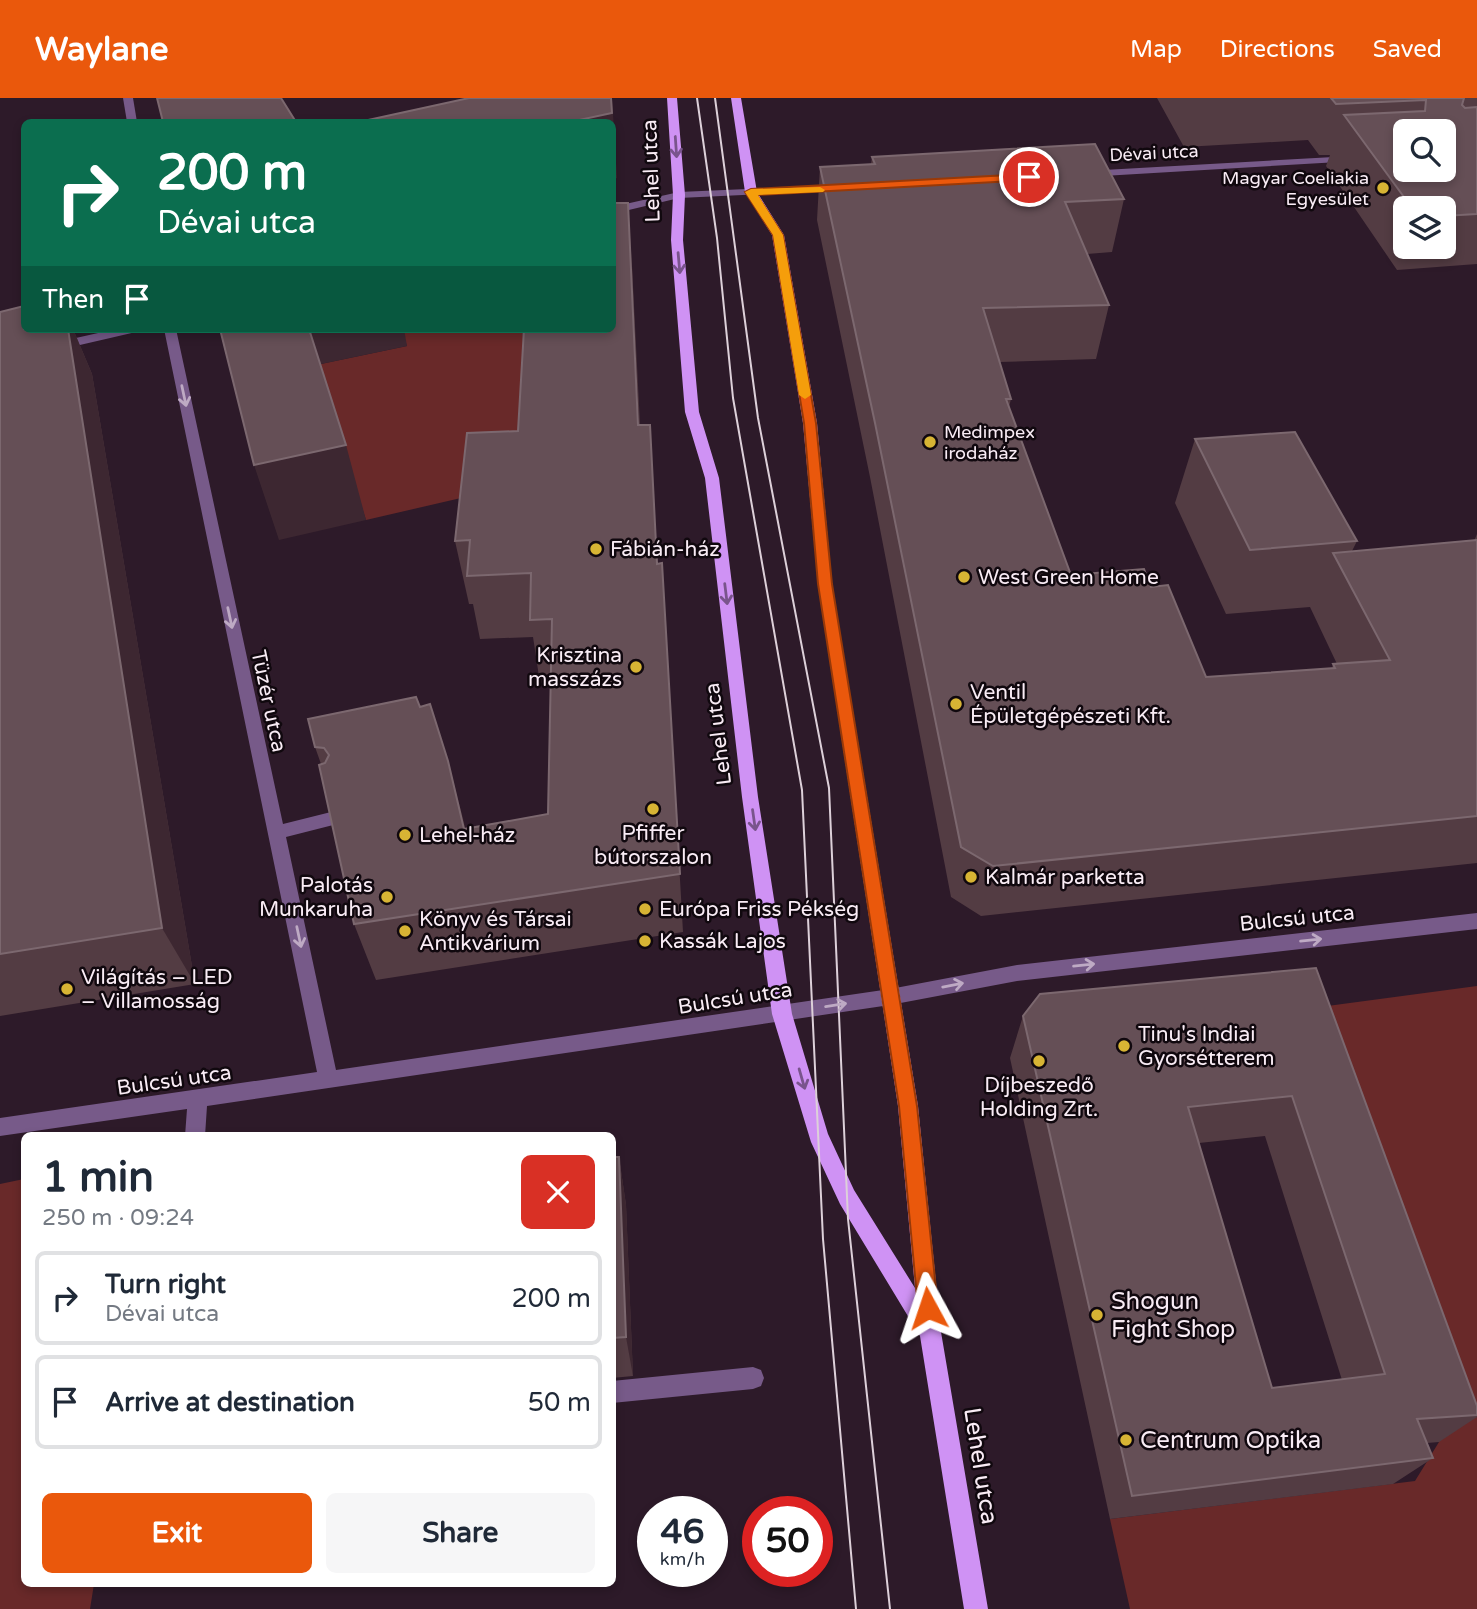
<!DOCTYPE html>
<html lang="en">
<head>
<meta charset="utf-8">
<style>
	:root { --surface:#fff; --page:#f6f6f7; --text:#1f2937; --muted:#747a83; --line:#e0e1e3; --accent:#ea580c }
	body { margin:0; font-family:"Varela Round",sans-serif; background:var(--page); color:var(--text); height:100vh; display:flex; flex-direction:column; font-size:26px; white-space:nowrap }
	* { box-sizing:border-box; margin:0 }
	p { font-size:23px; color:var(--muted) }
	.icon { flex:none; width:38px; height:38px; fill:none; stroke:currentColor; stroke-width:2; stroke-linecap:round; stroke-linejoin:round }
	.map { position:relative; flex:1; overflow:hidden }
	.panel { position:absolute; left:21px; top:1034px; width:595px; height:455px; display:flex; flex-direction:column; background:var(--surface); border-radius:10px; box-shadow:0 4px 10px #0003 }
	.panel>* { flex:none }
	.banner { position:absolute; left:21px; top:21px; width:595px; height:214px; border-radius:10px; box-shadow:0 4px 10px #0003; background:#0b6e4f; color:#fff; overflow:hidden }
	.buttons { position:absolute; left:1393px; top:21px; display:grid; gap:14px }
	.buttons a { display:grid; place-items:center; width:63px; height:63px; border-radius:10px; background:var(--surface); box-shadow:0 4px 10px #0003; font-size:35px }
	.speed { position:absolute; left:637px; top:1398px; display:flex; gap:14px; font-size:35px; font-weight:700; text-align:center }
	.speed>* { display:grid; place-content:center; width:91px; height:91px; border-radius:50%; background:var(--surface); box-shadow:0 4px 10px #0003; line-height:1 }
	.speed small { font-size:18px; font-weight:400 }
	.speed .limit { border:10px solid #d22; background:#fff; color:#111 }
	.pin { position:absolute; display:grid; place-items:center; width:60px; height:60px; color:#fff; margin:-30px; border:4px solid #fff; border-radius:50%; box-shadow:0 2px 7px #0007 }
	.me { position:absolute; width:77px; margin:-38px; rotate:355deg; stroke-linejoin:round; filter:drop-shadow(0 0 5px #0008) }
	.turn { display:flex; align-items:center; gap:24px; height:147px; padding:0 21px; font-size:32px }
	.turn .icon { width:91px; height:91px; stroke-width:2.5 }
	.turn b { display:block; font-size:49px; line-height:60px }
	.then { display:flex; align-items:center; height:66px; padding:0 21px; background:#0003; gap:14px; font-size:26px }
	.round { display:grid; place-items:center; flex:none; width:74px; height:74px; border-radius:10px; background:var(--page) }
	.overview { display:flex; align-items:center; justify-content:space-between; height:119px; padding:0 21px }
	h1 { font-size:42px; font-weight:700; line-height:52px }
	.cta { display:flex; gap:14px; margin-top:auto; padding:14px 21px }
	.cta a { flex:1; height:80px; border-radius:10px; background:var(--accent); color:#fff; font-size:28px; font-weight:700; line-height:80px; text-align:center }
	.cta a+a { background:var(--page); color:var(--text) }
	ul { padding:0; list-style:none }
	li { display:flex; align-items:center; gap:21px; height:94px; margin:0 14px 10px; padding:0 7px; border:4px solid var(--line); border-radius:10px }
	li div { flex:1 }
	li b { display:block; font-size:26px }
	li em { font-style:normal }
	header { display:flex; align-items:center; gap:42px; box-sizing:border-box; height:98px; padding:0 35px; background:var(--accent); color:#fff }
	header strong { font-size:33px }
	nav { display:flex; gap:38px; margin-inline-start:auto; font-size:24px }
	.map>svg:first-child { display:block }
</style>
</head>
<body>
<header>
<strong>Waylane</strong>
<nav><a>Map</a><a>Directions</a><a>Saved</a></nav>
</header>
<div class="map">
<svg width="1477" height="1511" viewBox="0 0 1477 1511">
	<rect width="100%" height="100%" fill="#2d1a29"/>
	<!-- green -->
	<g fill="#692929">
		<path d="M401,231H554V348L461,400L366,422L316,267L407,248Z"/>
		<path d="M1477,888V1511H1130L1110,1421L1415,1383L1439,1344L1290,913Z"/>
		<path d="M24,1081V1486H94L90,1511H0V1086Z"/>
	</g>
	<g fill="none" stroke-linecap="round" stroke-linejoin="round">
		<!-- minor -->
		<g fill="#775a89" fill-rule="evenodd">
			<path d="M123,0H133L137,24H127Z"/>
			<path d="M1352,58L1356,59V63L1086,79L1080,76L1086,73Z"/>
			<path d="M841,87L847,90L845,92L679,100L612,116V109L679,94Z"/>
			<path d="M116,231H138L136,234L54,253L48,249L49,246Z"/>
			<path d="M164,231H176L283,726L339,712L345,714L348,719L345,724L286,739L336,972L890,891L1017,867L1477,815V831L1017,883L890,907L207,1008L205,1038H185L187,1011L0,1038V1020L317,974Z"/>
			<path d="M753,1269L761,1272L764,1280L761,1288L753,1291L612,1305V1283Z"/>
		</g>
		<!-- major -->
		<path fill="#cf92f4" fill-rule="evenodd" d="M667,0H677L685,97L683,142L699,314L719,380L758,699L792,916L828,1036L854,1092L915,1190L898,1008L818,486L803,325L772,137L745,94L731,0H741L757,94L784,137L817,325L832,486L918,1008L941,1234L988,1511H964L920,1238L840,1106L811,1044L772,916L742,699L705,380L685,314L671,142L673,97Z"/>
		<!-- tram -->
		<g stroke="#ddd0d9" stroke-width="2">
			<path d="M697,0L717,140L733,300L802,692L823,1141L856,1511"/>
			<path d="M715,0L758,320L829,690L848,1121L890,1511"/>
		</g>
	</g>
	<!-- wall -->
	<g fill="#533c43" fill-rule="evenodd">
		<path d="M1157,0H1477V166L1397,172L1326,68L1330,57H1319L1308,42L1184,49ZM1405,110H1444V149H1405Z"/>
		<path d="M872,59L1124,101L1112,154L1087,156L1109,207L1096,261L999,264L1011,301L1009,309L1071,477L1151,489L1206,579L1332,570L1333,566H1337L1310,509L1226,516L1175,405L1195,341L1357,443L1352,453L1474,443L1477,436V765L981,818L951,799L870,379L817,122L820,69L871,66Z"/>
		<path d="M632,168L640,327L658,466L662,465L683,834L376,882L354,826L321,666L315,649L308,621L465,731L548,716L551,584L540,585L533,539L480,541L473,506H469L455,443L518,333L523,244L522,231H612Z"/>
		<path d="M0,214L24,231H73L92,276L195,886L0,918Z"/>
		<path d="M1316,870L1477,1308V1319L1439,1344L1427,1345L1433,1360L1393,1386L1110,1421L1010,960L1023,918ZM1265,1038L1342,1282L1272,1290L1199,1045Z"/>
		<path d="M612,1059H619L626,1107L633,1278L612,1280Z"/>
	</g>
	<!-- shaded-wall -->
	<g fill="#3d2731">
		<path d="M612,0L617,80L612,82V24H570Z"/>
		<path d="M628,105L632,168L642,392L638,327Z"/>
		<path d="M68,231H73L92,276L195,886L162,830Z"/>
		<path d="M265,231H404L407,248L278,275Z"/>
		<path d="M346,347L366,422L279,442L254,367Z"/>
		<path d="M448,663L464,724L479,790L464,731Z"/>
		<path d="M619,1059L626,1107L633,1278L626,1239Z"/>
	</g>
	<!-- building -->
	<g fill="#654f56" stroke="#7c686f" stroke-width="2" fill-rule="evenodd">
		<path d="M157,0H281L296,24H163Z"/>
		<path d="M469,0H611L612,15L570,24H359Z"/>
		<path d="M1331,0H1464L1462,7L1465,10L1477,9V116L1444,118V110H1412L1344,17L1425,13L1426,2L1336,6ZM1405,33H1444V72H1405Z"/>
		<path d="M1095,46L1124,101L1065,104L1109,207L983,210L1011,301H1006L1071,477L1144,471L1151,489L1168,487L1206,579L1335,570L1333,566L1390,562L1333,455L1477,442V718L993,768L961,749L875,325L820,69L875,66L872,59Z"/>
		<path d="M612,105H628L638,327H650L657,466L662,465L680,776L354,826L319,667L325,665L329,657L324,650L315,649L308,621L416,599L420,609L430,606L448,663L464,731L548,716L552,521L530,522L531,475L467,478L470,442L455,443L467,335L518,333L524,231H612Z"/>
		<path d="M24,208V231H68L162,830L0,856V214Z"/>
		<path d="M220,231H309L346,347L254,367Z"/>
		<path d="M1295,334L1357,443L1250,452L1195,341Z"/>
		<path d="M1316,870L1477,1308V1317L1417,1321L1433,1360L1132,1398L1023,918L1040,896ZM1292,998L1385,1276L1272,1290L1188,1009Z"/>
		<path d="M612,1059H619L626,1239L612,1240Z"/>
	</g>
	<!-- one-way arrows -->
	<defs><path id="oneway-shaft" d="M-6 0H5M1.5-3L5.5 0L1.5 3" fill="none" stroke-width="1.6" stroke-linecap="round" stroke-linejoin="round" transform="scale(1.75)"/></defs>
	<g stroke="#79548c">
		<use href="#oneway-shaft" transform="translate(676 49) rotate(86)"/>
		<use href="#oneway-shaft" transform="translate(679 165) rotate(85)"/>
		<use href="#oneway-shaft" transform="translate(726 496) rotate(83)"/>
		<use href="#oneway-shaft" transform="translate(754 722) rotate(82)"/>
		<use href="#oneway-shaft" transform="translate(802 981) rotate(74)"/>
	</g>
	<g stroke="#beaac4">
		<use href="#oneway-shaft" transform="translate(184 298) rotate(78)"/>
		<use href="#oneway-shaft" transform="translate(230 520) rotate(78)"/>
		<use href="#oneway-shaft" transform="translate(299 839) rotate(78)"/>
		<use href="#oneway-shaft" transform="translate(1311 842) rotate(-6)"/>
		<use href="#oneway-shaft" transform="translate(1084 867) rotate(-6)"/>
		<use href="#oneway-shaft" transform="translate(953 887) rotate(-11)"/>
		<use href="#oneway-shaft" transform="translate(836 907) rotate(-9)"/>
	</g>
	<!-- route -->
	<path fill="#ea580c" stroke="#983908" stroke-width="2" d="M1029,76L1034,79L1033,82L757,97L783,137L816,325L832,486L917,1008L938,1210L935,1217L928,1220L921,1217L918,1210L899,1008L818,486L804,325L773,137L745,94L751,91Z"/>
	<!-- slow -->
	<path fill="#f59e0b" d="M820,89L825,92L823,94L758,97L783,137L811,297L805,301L799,297L773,137L745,94L751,91Z"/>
	<!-- markers -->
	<g fill="#d7b434" stroke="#10080e" stroke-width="2.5">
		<circle cx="1383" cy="90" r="7"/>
		<circle cx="930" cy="344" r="7"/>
		<circle cx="596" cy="451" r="7"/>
		<circle cx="964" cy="479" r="7"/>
		<circle cx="636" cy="569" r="7"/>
		<circle cx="956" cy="606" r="7"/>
		<circle cx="653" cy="711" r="7"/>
		<circle cx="405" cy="737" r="7"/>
		<circle cx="971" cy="779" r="7"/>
		<circle cx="387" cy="799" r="7"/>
		<circle cx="645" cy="811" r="7"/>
		<circle cx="405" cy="833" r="7"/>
		<circle cx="645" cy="843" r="7"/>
		<circle cx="67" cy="891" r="7"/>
		<circle cx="1124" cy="948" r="7"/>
		<circle cx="1039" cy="963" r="7"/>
		<circle cx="1097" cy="1217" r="7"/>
		<circle cx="1126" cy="1342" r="7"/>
	</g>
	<g text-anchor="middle" stroke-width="5" stroke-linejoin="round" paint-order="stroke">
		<!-- far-street labels -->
		<g font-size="18" fill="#f9ecf5" stroke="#10080e">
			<text transform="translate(1154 55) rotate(-3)" y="6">Dévai utca</text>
		</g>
		<!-- far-poi labels -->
		<g font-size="18" fill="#f9ecf5" stroke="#10080e" text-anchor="end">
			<text x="1369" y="86">Magyar Coeliakia<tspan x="1369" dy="21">Egyesület</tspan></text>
			<text x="944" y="340" text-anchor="start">Medimpex<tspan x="944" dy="21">irodaház</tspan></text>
		</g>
		<!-- street labels -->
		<g font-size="21" fill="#f9ecf5" stroke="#10080e">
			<text transform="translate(651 73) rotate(-92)" y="7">Lehel utca</text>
			<text transform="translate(269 603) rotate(78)" y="7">Tüzér utca</text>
			<text transform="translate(718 636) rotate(-97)" y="7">Lehel utca</text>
			<text transform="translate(1297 820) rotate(-6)" y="7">Bulcsú utca</text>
			<text transform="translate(735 900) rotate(-9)" y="7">Bulcsú utca</text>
			<text transform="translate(174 982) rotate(-8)" y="7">Bulcsú utca</text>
		</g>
		<!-- poi labels -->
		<g font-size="21" fill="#f9ecf5" stroke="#10080e" text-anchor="start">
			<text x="610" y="458">Fábián-ház</text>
			<text x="978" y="486">West Green Home</text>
			<text x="622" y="564" text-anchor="end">Krisztina<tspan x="622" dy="24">masszázs</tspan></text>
			<text x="970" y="601">Ventil<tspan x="970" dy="24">Épületgépészeti Kft.</tspan></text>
			<text x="653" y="742" text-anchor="middle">Pfiffer<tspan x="653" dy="24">bútorszalon</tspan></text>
			<text x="419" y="744">Lehel-ház</text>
			<text x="985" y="786">Kalmár parketta</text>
			<text x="373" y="794" text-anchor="end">Palotás<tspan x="373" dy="24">Munkaruha</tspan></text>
			<text x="659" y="818">Európa Friss Pékség</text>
			<text x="419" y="828">Könyv és Társai<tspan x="419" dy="24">Antikvárium</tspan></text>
			<text x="659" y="850">Kassák Lajos</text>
			<text x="81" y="886">Világítás – LED<tspan x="81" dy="24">– Villamosság</tspan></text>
			<text x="1138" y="943">Tinu's Indiai<tspan x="1138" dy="24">Gyorsétterem</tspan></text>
			<text x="1039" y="994" text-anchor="middle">Díjbeszedő<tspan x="1039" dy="24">Holding Zrt.</tspan></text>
		</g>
		<!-- near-poi labels -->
		<g font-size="24" fill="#f9ecf5" stroke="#10080e" text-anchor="start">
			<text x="1111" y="1211">Shogun<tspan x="1111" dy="28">Fight Shop</tspan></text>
			<text x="1140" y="1350">Centrum Optika</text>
		</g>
		<!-- near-street labels -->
		<g font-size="24" fill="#f9ecf5" stroke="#10080e">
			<text transform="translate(981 1368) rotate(81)" y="8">Lehel utca</text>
		</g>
	</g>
</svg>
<div class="buttons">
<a><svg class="icon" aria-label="search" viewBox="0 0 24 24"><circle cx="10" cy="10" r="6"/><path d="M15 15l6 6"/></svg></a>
<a><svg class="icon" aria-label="layers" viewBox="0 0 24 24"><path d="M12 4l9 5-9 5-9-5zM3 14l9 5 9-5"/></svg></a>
</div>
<div class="speed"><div>46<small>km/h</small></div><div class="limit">50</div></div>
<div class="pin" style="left:1029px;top:79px;background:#d93025"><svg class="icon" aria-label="arrive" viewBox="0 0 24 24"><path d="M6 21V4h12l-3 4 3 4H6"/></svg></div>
<svg class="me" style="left:928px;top:1210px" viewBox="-20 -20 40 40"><path d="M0-17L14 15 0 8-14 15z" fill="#ea580c" stroke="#fff" stroke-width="4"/></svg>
<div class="banner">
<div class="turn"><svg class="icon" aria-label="right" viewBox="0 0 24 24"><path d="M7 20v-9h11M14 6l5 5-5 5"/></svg><div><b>200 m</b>Dévai utca</div></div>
<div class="then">Then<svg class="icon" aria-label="arrive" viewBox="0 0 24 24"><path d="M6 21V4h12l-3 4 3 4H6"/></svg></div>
</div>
<section class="panel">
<div class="overview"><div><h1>1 min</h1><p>250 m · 09:24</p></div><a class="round" style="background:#d93025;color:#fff"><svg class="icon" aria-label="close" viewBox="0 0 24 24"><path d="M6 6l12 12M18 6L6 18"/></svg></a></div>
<ul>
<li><svg class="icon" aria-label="right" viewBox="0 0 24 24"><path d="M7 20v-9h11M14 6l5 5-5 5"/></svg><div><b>Turn right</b><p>Dévai utca</p></div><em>200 m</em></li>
<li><svg class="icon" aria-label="arrive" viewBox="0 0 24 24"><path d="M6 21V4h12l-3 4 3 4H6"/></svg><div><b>Arrive at destination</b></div><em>50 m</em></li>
</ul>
<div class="cta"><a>Exit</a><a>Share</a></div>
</section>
</div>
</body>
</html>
